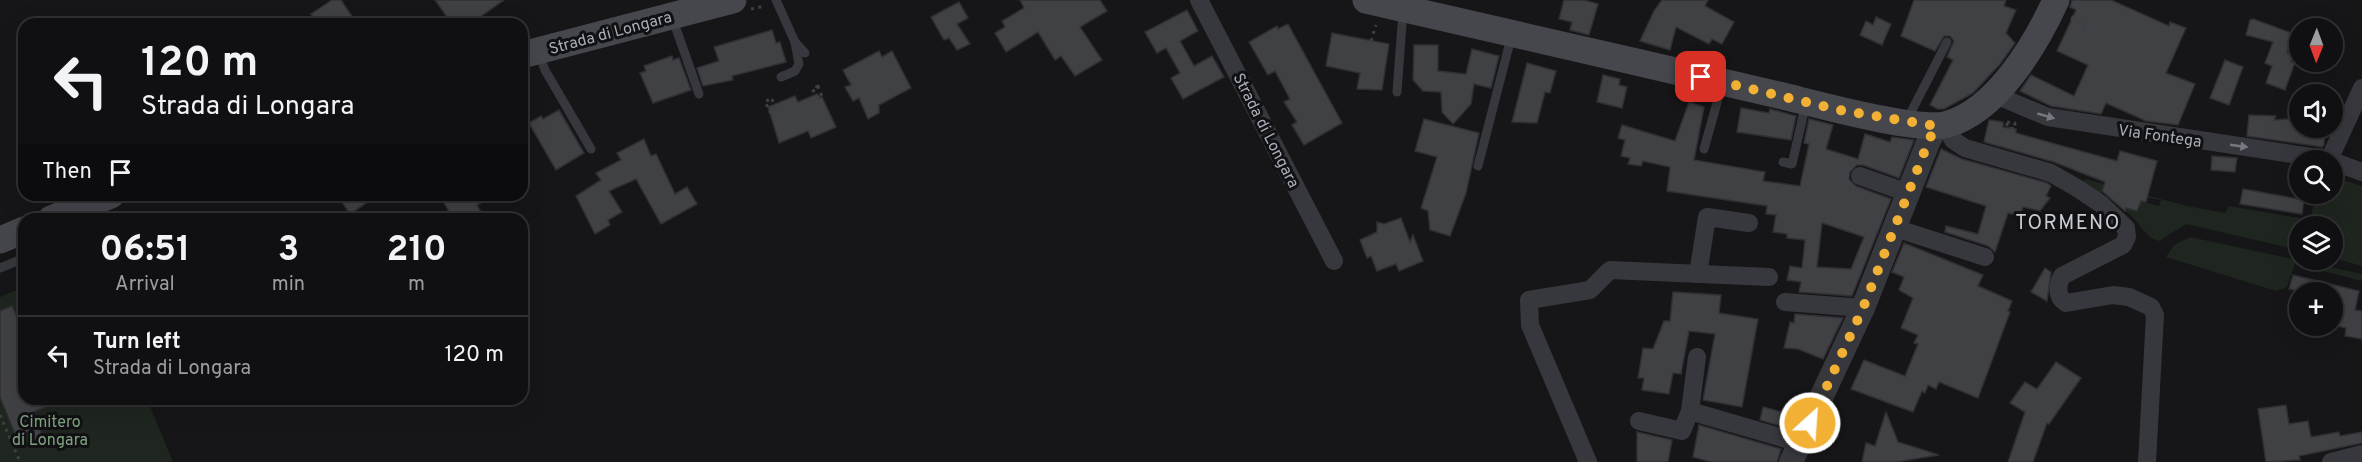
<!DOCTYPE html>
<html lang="en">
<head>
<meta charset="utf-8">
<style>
	:root { --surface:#101012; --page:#1e1e20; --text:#f1f3f6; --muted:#9c9d9f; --line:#303032 }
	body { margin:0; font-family:Overpass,sans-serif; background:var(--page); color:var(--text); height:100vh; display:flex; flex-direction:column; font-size:22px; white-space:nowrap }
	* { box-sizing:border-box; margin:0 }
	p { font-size:20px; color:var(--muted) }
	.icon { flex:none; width:33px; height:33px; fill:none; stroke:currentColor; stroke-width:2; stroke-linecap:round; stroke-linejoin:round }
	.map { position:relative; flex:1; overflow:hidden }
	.drawer { position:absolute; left:18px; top:213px; width:510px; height:192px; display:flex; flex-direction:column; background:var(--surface); border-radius:18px; box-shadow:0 6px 24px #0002,0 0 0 2px var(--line) }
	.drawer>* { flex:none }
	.top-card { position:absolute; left:18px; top:18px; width:510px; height:183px; border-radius:18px; box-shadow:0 6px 24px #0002,0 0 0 2px var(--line); background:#101012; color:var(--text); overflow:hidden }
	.needle { width:39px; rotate:181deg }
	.tools { position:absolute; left:2289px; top:18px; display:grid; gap:12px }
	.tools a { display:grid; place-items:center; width:54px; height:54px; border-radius:50%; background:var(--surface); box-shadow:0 6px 24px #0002,0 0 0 2px var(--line); font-size:30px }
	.pin { position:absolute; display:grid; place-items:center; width:51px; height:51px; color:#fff; margin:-26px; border-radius:12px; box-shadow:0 3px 9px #0006 }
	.me { position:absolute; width:66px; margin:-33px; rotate:26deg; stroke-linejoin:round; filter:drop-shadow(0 0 4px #0008) }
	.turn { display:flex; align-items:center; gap:21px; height:126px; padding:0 24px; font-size:27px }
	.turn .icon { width:78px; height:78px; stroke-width:2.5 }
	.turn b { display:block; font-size:42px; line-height:51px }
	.then { display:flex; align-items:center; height:57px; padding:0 24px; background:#0003; gap:12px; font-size:22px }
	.eta { display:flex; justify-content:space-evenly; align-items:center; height:102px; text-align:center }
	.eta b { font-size:36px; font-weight:700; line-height:42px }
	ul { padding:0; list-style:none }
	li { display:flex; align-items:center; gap:18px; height:78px; padding:0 24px; border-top:2px solid var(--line) }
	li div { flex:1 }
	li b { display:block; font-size:22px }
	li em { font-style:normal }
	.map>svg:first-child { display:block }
</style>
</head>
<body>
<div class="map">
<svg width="2362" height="462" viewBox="0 0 2362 462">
	<rect width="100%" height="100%" fill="#161618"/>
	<!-- green -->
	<g fill="#1e261f">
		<path d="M2333,177L2362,186V266L2333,258L2332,226H2300L2299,250L2186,224L2159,241C2143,237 2139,219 2125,211L2126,208L2137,211L2141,201L2159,206L2161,200L2103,190L2100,198L2083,185L2085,179L2187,206L2225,213L2229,206L2310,220L2316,194H2332Z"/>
		<path d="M2190,237L2362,274V281L2295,264L2287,287L2276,291L2166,257L2174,245Z"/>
		<path d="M24,287V399H147L173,462H0V297Z"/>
	</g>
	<!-- building -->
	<g fill="#404145" stroke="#303034" stroke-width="1.5" fill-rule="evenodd">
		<path d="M332,0H341L357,24H317L311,14Z"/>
		<path d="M435,0H504L470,24H452Z"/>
		<path d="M1020,0H1100L1107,11L1080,27L1102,60L1075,76L1061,56L1055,60L1038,32L1006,52L995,33L1005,27L1002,21L1024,8Z"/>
		<path d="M1564,0H1584L1598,4L1589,35L1570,30L1572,22L1559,19Z"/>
		<path d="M1662,0H1708L1705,6L1734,22L1722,44L1712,39L1709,44L1676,27L1670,50L1640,41L1654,11Z"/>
		<path d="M1914,0H2006L2004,6L2016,10L2006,33L2015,43L2000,64L1973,93L1944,109H1938L1930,105L1953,60L1947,57L1954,41L1950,36H1944L1935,51L1901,36Z"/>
		<path d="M2072,0H2111L2169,26L2170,22L2186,28L2166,73L2195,84L2178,125L2146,121L2106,103L2101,114L2051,106L2020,91L2031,75L2074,96L2088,65L2057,51L2076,10L2070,7Z"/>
		<path d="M959,2L968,18L957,24L970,44L957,50L949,38L944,40L931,17Z"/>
		<path d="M1187,10L1198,31L1180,41L1194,66L1212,56L1224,77L1183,99L1171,78L1180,73L1166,48L1157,53L1145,32Z"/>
		<path d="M1876,17L1891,24L1882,45L1860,35L1866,21L1873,25Z"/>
		<path d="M2253,19L2294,34L2287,53L2293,56L2291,62H2295L2285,90L2266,83L2272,66L2265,63L2273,42L2246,35L2250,20Z"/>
		<path d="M1288,24L1342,123L1304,145L1292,125L1297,122L1284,102L1290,99L1275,71L1268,75L1249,42L1277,26L1278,29Z"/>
		<path d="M772,30L776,43L780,42L786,62L732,76L733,80L703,86L697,68L719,61L714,47Z"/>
		<path d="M1332,33L1389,44L1382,90L1357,89L1360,73L1326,66Z"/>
		<path d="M1414,45H1438V71L1466,74L1472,49L1499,56L1491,88L1474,84L1471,104L1453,124L1442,112L1441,92L1423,91L1413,80Z"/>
		<path d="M879,51L882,57L892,51L911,88L879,105V113L868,119L859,98L853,101L845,87L851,85L843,70Z"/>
		<path d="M672,56L673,60L679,58L691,90L653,103L640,73L646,71L644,66Z"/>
		<path d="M2225,60L2243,67L2229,105L2210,98Z"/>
		<path d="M1527,63L1556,71L1550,93L1545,92L1537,123L1512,122Z"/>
		<path d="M1603,75L1620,79L1619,85L1627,87L1622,108L1597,102Z"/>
		<path d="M817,94L819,98L822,97L836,127L811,138L808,131L779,143L768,107L795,96L798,102Z"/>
		<path d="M1689,102L1704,107L1694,160L1765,172L1763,181L1800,186L1809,144L1804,143L1809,119L1833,125L1826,149L1858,159L1865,134L1890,142L1892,137L1914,140L1899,178L1863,165H1857L1850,172L1849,179L1856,186L1891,199L1852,296L1799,292L1801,282L1787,280L1790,266L1802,268L1805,240L1787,238V234L1773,232L1776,215L1766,214L1767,206L1667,191L1670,167L1643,161L1641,166L1628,164L1630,158L1621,156L1625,140L1618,138L1622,125L1675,141ZM1822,223L1864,237L1851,269L1817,267Z"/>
		<path d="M1741,108L1769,113L1770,109L1796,116L1791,140L1737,132Z"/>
		<path d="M559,110L584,153L556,170L529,123L541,116L543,119Z"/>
		<path d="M2249,115L2276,116L2274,120L2300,118V128H2325L2324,145L2322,147L2247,136Z"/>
		<path d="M1424,119L1479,133L1466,193L1450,236L1430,230L1428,211L1421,208L1437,157L1415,151Z"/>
		<path d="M1989,120L2003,122V127L2016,129V133L2117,161L2120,151L2157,161L2146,202L2141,201L2137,211L2126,208L2125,211L2102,191L2105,182L2054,162L1984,142Z"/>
		<path d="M644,139L651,156L656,154L675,194L687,187L697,204L661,224L636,179L609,191L622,212L608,220L610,225L595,234L576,196L601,180L596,173L621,160L617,153Z"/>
		<path d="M1941,149L1962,159L2047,183L2051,186L2046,196L2050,198L2040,211L2023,207L2020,216L2008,213L1995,252L1988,246L1945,232L1946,226L1978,234L1986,206L1926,187Z"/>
		<path d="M2212,156L2237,158L2235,172L2211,170Z"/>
		<path d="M2243,189L2304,200L2302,214L2240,204Z"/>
		<path d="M337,195H378L350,214Z"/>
		<path d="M440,195H496L477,205L485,219H453Z"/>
		<path d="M1401,218L1410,242L1413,235L1423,261L1399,271L1396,264L1377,271L1371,256L1367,258L1360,240L1377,232V222L1384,224Z"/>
		<path d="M1904,243L1983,275L1978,286L2012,301L2008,311L2010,312L1978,398L1939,382L1936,389L1928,385L1925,393L1922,391L1913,412L1851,389L1864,360L1905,376L1918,344L1914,343L1918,335L1901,328L1913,298L1899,290L1904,277L1892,272Z"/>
		<path d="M2045,268L2051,272L2047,301L2031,292Z"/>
		<path d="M2293,275L2359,291L2355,310L2362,311V339L2345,336L2346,328L2332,325V292H2304L2289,289Z"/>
		<path d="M1673,292L1721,295L1719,313L1758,319L1742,407L1703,400L1715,334L1689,331L1681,374L1673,373L1669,394L1642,390L1644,378H1638L1643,348L1653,349L1664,321H1670Z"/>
		<path d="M12,306L24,333V399H64L33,412L43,437L20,446L0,397V311Z"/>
		<path d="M1795,314L1843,318L1823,359L1798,349L1784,348L1790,322L1794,323Z"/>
		<path d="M2056,362L2081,378L2049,424L2047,423L2033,462H2008L2025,412L2010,403L2025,382L2037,389Z"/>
		<path d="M2286,405L2289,424L2308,421L2311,437L2339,432L2340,436L2362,432V443L2299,456L2300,460L2266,462L2258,409Z"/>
		<path d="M1763,407L1797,416L1791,429L1760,420Z"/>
		<path d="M1886,412L1898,442L1939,455L1896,462H1862L1866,443L1875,446Z"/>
		<path d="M1699,425L1781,449L1777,462H1711L1693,457Z"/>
		<path d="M1637,432L1672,440L1668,462H1637Z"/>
	</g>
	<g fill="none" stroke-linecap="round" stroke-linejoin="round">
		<!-- path -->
		<g stroke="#3d3f44" stroke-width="3" stroke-dasharray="3 4.5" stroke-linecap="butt">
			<path d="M751,9L765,6"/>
			<path d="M2073,17L2085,23L2084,26L2072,19Z"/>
			<path d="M1371,41L1376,25"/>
			<path d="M818,86L822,97L819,98L812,89Z"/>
			<path d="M772,99L775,110L770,112L765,101Z"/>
			<path d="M2007,122L2015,123L2014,129L2007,127Z"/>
			<path d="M132,201L147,195"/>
			<path d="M0,415L20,462"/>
		</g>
		<!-- service -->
		<g stroke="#37383d" stroke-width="9">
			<path d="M776,0L795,42L805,53"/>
			<path d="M672,17L699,94"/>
			<path d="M539,54L545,70L591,149"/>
			<path d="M781,77L795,71L799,64L795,42"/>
			<path d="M1397,92L1403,11"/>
			<path d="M1907,120L1947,42"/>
			<path d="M1704,149L1722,85"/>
			<path d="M1783,162L1792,164L1806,103"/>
			<path d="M1478,166L1512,34"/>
			<path d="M0,268L24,258"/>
		</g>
		<!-- minor -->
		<g stroke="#37383d" stroke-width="18">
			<path d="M1199,0L1334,261"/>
			<path d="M1993,94L2048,117L2331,160"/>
			<path d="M1946,125L1953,140L1965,148L2051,173L2077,188L2101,204L2126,228L2127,237L2123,245L2062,276C2057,285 2056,297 2066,303L2113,295L2129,297L2151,307L2155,315L2147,462"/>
			<path d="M2329,160L2362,88"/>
			<path d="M2332,161L2362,172"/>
			<path d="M1860,176L1908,193"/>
			<path d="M1895,228L1985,257"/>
			<path d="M1698,274L1707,217L1749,223"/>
			<path d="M1785,302L1863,308"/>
			<path d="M1690,411L1800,443"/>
			<path d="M1639,421L1682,431L1690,411L1697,357"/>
			<path d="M1588,462L1530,325L1529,300L1590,290L1610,270L1769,277"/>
			<path d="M2331,462L2362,454"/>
		</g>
		<!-- tertiary -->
		<path stroke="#37383d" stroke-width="24" d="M1791,462L1863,308L1929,140L1937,126"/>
		<!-- secondary -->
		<g stroke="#45474d" stroke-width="27">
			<path d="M1366,0C1505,31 1644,64 1783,96C1816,104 1920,133 1948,124C1997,110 2036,44 2056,0"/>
			<path d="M522,55L733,0"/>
			<path d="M51,219L111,195"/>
			<path d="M0,240L24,230"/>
		</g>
	</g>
	<!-- one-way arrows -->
	<defs><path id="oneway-solid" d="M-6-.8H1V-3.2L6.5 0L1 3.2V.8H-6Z" transform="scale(1.5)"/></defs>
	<g fill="#757881">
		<use href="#oneway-solid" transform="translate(2046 116) rotate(16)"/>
		<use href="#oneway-solid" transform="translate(2239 146) rotate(8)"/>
	</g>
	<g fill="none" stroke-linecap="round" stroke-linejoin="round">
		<!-- route -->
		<path stroke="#f2b134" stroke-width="10" stroke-dasharray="0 18" d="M1701,77L1839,110L1936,126L1929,140L1863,308L1810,423"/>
	</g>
	<g text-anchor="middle" stroke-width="6" stroke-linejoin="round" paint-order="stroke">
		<!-- street labels -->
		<g font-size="16" fill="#a8adb8" stroke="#111113">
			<text transform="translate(610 32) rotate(-15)" y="6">Strada di Longara</text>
			<text transform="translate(1267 130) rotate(63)" y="6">Strada di Longara</text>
			<text transform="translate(2160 135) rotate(8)" y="6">Via Fontega</text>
		</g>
		<!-- park labels -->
		<g font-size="16" fill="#7fa381" stroke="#111113">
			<text x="50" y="427">Cimitero<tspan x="50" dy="18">di Longara</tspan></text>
		</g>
		<!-- quarter labels -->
		<g font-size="20" letter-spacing="1.5" fill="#c9ccd4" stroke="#111113">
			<text x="2068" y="229">TORMENO</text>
		</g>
	</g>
</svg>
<div class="tools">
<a><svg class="needle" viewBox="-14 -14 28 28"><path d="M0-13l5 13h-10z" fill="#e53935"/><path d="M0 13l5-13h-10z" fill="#9c9d9f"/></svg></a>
<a><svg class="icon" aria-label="sound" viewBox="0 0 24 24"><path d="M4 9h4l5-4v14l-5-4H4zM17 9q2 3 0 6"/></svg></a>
<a><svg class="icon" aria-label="search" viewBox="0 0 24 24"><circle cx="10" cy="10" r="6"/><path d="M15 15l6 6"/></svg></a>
<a><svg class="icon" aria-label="layers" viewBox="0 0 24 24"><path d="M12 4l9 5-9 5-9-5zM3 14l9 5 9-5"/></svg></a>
<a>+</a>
</div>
<div class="pin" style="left:1701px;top:77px;background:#d93025"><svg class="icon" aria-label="arrive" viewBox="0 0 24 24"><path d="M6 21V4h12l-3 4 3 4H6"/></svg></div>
<svg class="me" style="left:1810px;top:423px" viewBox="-20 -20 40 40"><circle r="17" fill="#f2b134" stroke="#fff" stroke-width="3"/><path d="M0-11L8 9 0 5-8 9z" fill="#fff"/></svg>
<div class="top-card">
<div class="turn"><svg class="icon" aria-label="left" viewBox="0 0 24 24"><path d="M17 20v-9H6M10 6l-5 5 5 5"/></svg><div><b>120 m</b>Strada di Longara</div></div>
<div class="then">Then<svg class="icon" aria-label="arrive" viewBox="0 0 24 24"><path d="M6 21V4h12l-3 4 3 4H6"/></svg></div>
</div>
<section class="drawer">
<div class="eta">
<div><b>06:51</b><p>Arrival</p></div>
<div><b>3</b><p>min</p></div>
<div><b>210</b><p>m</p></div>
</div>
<ul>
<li><svg class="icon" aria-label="left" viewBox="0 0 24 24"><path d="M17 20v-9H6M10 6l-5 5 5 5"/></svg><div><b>Turn left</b><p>Strada di Longara</p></div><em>120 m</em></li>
</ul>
</section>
</div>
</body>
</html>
